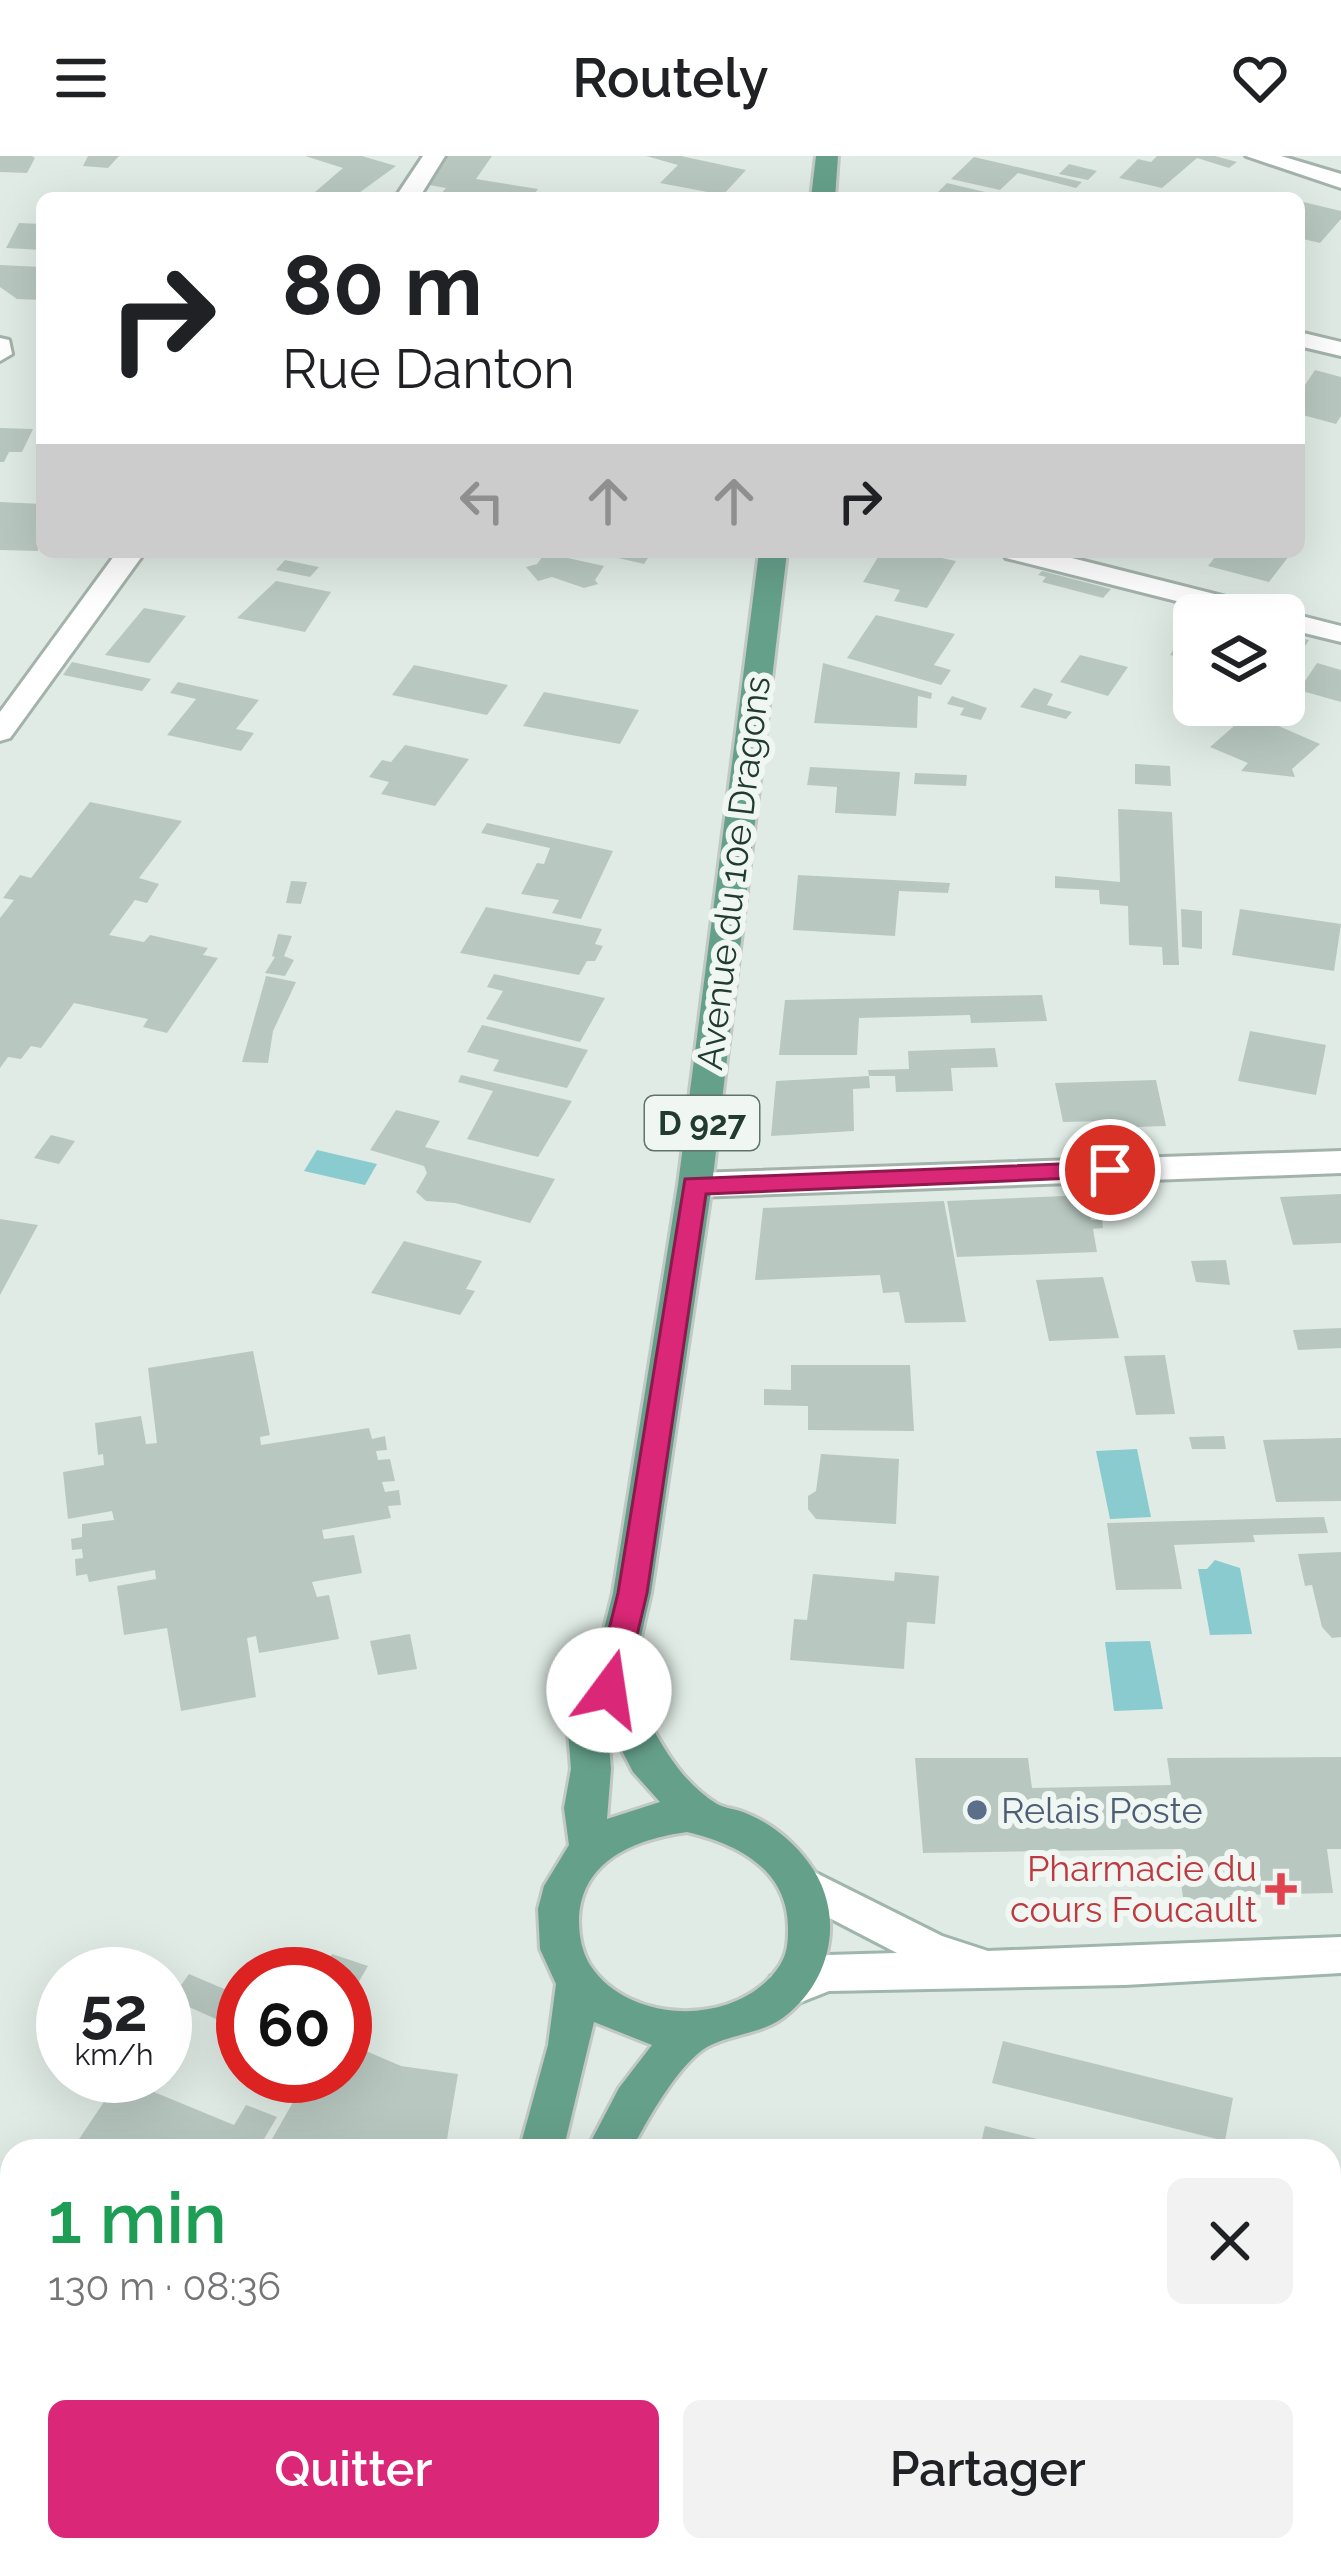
<!DOCTYPE html>
<html lang="fr">
<head>
<meta charset="utf-8">
<style>
	:root { --surface:#fff; --page:#f2f2f2; --text:#202124; --muted:#757577; --accent:#db2777 }
	body { margin:0; font-family:Raleway,sans-serif; background:var(--page); color:var(--text); height:100vh; display:flex; flex-direction:column; font-size:45px; white-space:nowrap }
	* { box-sizing:border-box; margin:0 }
	p { font-size:39px; color:var(--muted) }
	.icon { flex:none; width:66px; height:66px; fill:none; stroke:currentColor; stroke-width:2; stroke-linecap:round; stroke-linejoin:round }
	.map { position:relative; flex:1; overflow:hidden }
	.sheet { position:absolute; left:0px; top:1983px; width:1341px; height:423px; display:flex; flex-direction:column; background:var(--surface); border-radius:36px 36px 0 0; box-shadow:0 12px 48px #0002 }
	.sheet>* { flex:none }
	.banner { position:absolute; left:36px; top:36px; width:1269px; height:366px; border-radius:18px; box-shadow:0 12px 48px #0002; background:#fff; color:var(--text); overflow:hidden }
	.fabs { position:absolute; left:1173px; top:438px; display:grid; gap:24px }
	.fabs a { display:grid; place-items:center; width:132px; height:132px; border-radius:18px; background:var(--surface); box-shadow:0 12px 48px #0002; font-size:60px }
	.speed { position:absolute; left:36px; top:1791px; display:flex; gap:24px; font-size:60px; font-weight:700; text-align:center }
	.speed>* { display:grid; place-content:center; width:156px; height:156px; border-radius:50%; background:var(--surface); box-shadow:0 12px 48px #0002; line-height:1 }
	.speed small { font-size:30px; font-weight:400 }
	.speed .limit { border:18px solid #d22; background:#fff; color:#111 }
	.pin { position:absolute; display:grid; place-items:center; width:102px; height:102px; color:#fff; margin:-51px; border:6px solid #fff; border-radius:50%; box-shadow:0 3px 12px #0007 }
	.me { position:absolute; width:132px; margin:-66px; rotate:14deg; stroke-linejoin:round; filter:drop-shadow(0 0 9px #0008) }
	.turn { display:flex; align-items:center; gap:42px; height:252px; padding:0 48px; font-size:54px }
	.turn .icon { width:156px; height:156px; stroke-width:2.5 }
	.turn b { display:block; font-size:84px; line-height:102px }
	.lanes { display:flex; align-items:center; height:114px; padding:0 48px; background:#0003; justify-content:center; gap:60px; direction:ltr }
	.lanes .off { opacity:.35 }
	.round { display:grid; place-items:center; flex:none; width:126px; height:126px; border-radius:18px; background:var(--page) }
	.summary { display:flex; align-items:center; justify-content:space-between; height:204px; padding:0 48px }
	h1 { font-size:72px; font-weight:600; line-height:90px; color:#1e9e55 }
	.cta { display:flex; gap:24px; margin-top:auto; padding:24px 48px }
	.cta a { flex:1; height:138px; border-radius:18px; background:var(--accent); color:#fff; font-size:48px; font-weight:600; line-height:138px; text-align:center }
	.cta a+a { background:var(--page); color:var(--text) }
	header { display:flex; justify-content:space-between; align-items:center; height:156px; padding:0 48px; background:var(--surface); font-size:54px; font-weight:600 }
	.map>svg:first-child { display:block }
</style>
</head>
<body>
<header><svg class="icon" aria-label="menu" viewBox="0 0 24 24"><path d="M4 6h16M4 12h16M4 18h16"/></svg>Routely<svg class="icon" aria-label="heart" viewBox="0 0 24 24"><path d="M12 20l-8-8c-3-5 5-10 8-4 3-6 11-1 8 4z"/></svg></header>
<div class="map">
<svg width="1341" height="2404" viewBox="0 0 1341 2404">
	<rect width="100%" height="100%" fill="#e0ebe5"/>
	<!-- water -->
	<g fill="#89cbcf">
		<path d="M317,994L377,1008L365,1029L304,1015Z"/>
		<path d="M1137,1293L1151,1361L1110,1363L1096,1295Z"/>
		<path d="M1215,1404L1240,1412L1252,1478L1210,1479L1198,1413H1207Z"/>
		<path d="M1150,1485L1163,1553L1114,1555L1105,1486Z"/>
	</g>
	<!-- building -->
	<g fill="#b8c8c0">
		<path d="M0,0H32L35,2L27,17L0,16Z"/>
		<path d="M88,0H119L108,12L83,10Z"/>
		<path d="M305,0H362L396,10L352,42H308L343,12Z"/>
		<path d="M447,0H492L476,23L538,33L531,42H437L446,32L429,29Z"/>
		<path d="M646,0H681L746,14L723,39L660,27L678,9Z"/>
		<path d="M1157,0H1215L1237,6L1229,12L1197,2L1162,32L1119,22L1138,3L1151,6Z"/>
		<path d="M974,1L1082,26L1076,32L1018,17L1000,34L951,23Z"/>
		<path d="M1069,8L1097,15L1088,24L1059,18Z"/>
		<path d="M947,27L989,37L983,42L933,41Z"/>
		<path d="M1299,45L1341,55V63L1320,87L1299,82Z"/>
		<path d="M19,67L42,68V94L6,92Z"/>
		<path d="M0,109L42,111V144L17,143L0,131Z"/>
		<path d="M1315,214L1341,221V260L1336,268L1299,258V238Z"/>
		<path d="M0,272L33,273L22,296H9L4,306H0Z"/>
		<path d="M0,346L42,348L38,395L0,394Z"/>
		<path d="M592,396H652L644,408Z"/>
		<path d="M881,396H913L956,405L927,452L894,445L900,434L863,426Z"/>
		<path d="M1219,396H1292L1269,426L1208,410Z"/>
		<path d="M545,397L604,410L595,424L598,428L584,432L552,421L538,425L526,411L537,408Z"/>
		<path d="M285,404L319,411L310,421L276,414Z"/>
		<path d="M1042,415L1111,433L1103,442L1042,426L1046,421L1038,419Z"/>
		<path d="M276,425L331,436L305,476L237,462Z"/>
		<path d="M144,452L186,460L149,507L105,499Z"/>
		<path d="M876,459L955,478L934,509L951,514L941,529L847,502Z"/>
		<path d="M1187,474L1194,476V506L1170,499Z"/>
		<path d="M1288,479L1309,484L1295,506L1284,504Z"/>
		<path d="M1080,499L1128,511L1108,540L1060,526Z"/>
		<path d="M72,506L151,523L142,535L63,519Z"/>
		<path d="M823,507L932,537L931,543L918,540L917,572L814,567Z"/>
		<path d="M1317,507L1341,514V546L1299,534Z"/>
		<path d="M414,509L508,529L487,559L392,539Z"/>
		<path d="M178,526L259,544L236,573L254,577L241,595L167,579L196,543L170,537Z"/>
		<path d="M1034,532L1053,538L1047,549L1072,556L1066,563L1020,551Z"/>
		<path d="M544,536L639,554L620,588L523,570Z"/>
		<path d="M952,540L987,552L981,564L960,559L964,552L947,548Z"/>
		<path d="M1249,557L1320,588L1292,613L1295,621L1241,615L1248,607L1210,591Z"/>
		<path d="M405,589L469,603L435,650L381,638L389,626L369,621L382,604L391,606Z"/>
		<path d="M1135,608L1170,610L1171,630L1135,628Z"/>
		<path d="M810,611L900,616L896,660L835,657L837,631L807,629Z"/>
		<path d="M915,617L967,619L966,630L914,628Z"/>
		<path d="M90,646L182,665L139,722L159,728L147,747L135,744L109,779L144,786L150,779L208,792L203,799L218,802L167,877L143,871L148,863L74,847L41,892L31,890L21,903L8,901L0,912V762L14,744L3,742L20,719L31,722Z"/>
		<path d="M1118,653L1172,656L1179,809H1163L1162,791L1129,789L1128,750L1100,748L1099,734L1055,732V720L1120,726Z"/>
		<path d="M487,667L613,695L581,763L552,757L559,744L521,738L537,707L544,708L550,692L481,677Z"/>
		<path d="M798,719L950,727L948,737L899,735L895,780L793,774Z"/>
		<path d="M291,725L307,726L301,748L286,747Z"/>
		<path d="M486,751L602,773L595,788L603,790L595,805H587L579,819L460,797Z"/>
		<path d="M1181,753L1202,755V793L1182,791Z"/>
		<path d="M1240,753L1341,768L1334,815L1232,799Z"/>
		<path d="M278,778L292,780L284,800L294,804L285,820L265,817L275,801L272,800Z"/>
		<path d="M494,818L512,822L605,842L580,886L486,863L503,835L487,831Z"/>
		<path d="M266,820L296,826L273,875L268,907L242,906Z"/>
		<path d="M1042,839L1047,865L971,867L970,859L859,862L857,899H779L785,844Z"/>
		<path d="M482,869L588,894L567,932L493,915L499,904L467,896Z"/>
		<path d="M1250,875L1326,889L1316,939L1238,925Z"/>
		<path d="M995,892L998,911L951,912L953,935L896,936L895,920H869L868,914L909,913L908,895Z"/>
		<path d="M461,919L572,945L538,1001L467,983L493,935L458,926Z"/>
		<path d="M869,920L870,932L853,933L854,975L771,980L776,925Z"/>
		<path d="M1156,924L1166,970L1108,972L1107,965L1063,966L1055,927Z"/>
		<path d="M396,954L440,965L425,991L555,1023L530,1067L455,1047L426,1045L416,1036L427,1017L424,1010L370,994Z"/>
		<path d="M51,979L75,985L59,1008L34,1002Z"/>
		<path d="M1341,1038V1087L1293,1089L1280,1041Z"/>
		<path d="M1087,1039L1091,1064H1102L1103,1072L1093,1073L1097,1096L957,1101L947,1045Z"/>
		<path d="M944,1045L966,1166L905,1167L899,1136L883,1137L880,1119L755,1124L763,1052Z"/>
		<path d="M0,1063L38,1069L0,1139Z"/>
		<path d="M404,1085L482,1105L466,1133L475,1135L460,1159L371,1137Z"/>
		<path d="M1226,1104L1230,1129L1196,1126L1191,1105Z"/>
		<path d="M1103,1121L1119,1182L1049,1185L1036,1124Z"/>
		<path d="M1341,1172V1192L1298,1194L1293,1174Z"/>
		<path d="M253,1195L270,1279L260,1281L261,1289L369,1272L372,1283L385,1280L387,1294L376,1295L378,1304L390,1303L395,1325L382,1326L385,1336L399,1334L401,1349L388,1350L391,1362L322,1374L324,1383L354,1379L362,1417L312,1426L317,1441L329,1439L339,1483L259,1497L256,1480L247,1482L256,1541L181,1555L167,1472L124,1479L117,1430L156,1423L155,1414L89,1426L87,1418L76,1420L75,1403L83,1402L82,1393L72,1394L71,1383L82,1381V1368L114,1364L112,1355L68,1363L63,1316L104,1309L103,1298L98,1299L95,1267L141,1260L146,1288L157,1287L148,1212Z"/>
		<path d="M1165,1199L1175,1258L1136,1259L1124,1200Z"/>
		<path d="M791,1209H910L914,1275L808,1274V1250L764,1249V1233L791,1234Z"/>
		<path d="M1224,1280L1226,1293H1192L1189,1281Z"/>
		<path d="M1341,1282V1345L1276,1346L1263,1284Z"/>
		<path d="M821,1298L899,1303L896,1368L816,1363L808,1353V1340L816,1335Z"/>
		<path d="M1324,1361L1328,1377L1253,1379L1255,1386L1174,1389L1182,1433L1116,1434L1107,1367Z"/>
		<path d="M1341,1396V1481L1332,1482L1322,1471L1312,1429L1305,1430L1298,1398Z"/>
		<path d="M895,1416L939,1420L935,1468L907,1466L904,1513L790,1504L794,1463L807,1464L813,1418L894,1425Z"/>
		<path d="M410,1478L417,1513L378,1519L370,1485Z"/>
		<path d="M1341,1601V1693H1327L1333,1737L1230,1739L1232,1747L1184,1748L1176,1693L923,1697L915,1602H1028L1032,1632L1171,1629L1167,1602Z"/>
		<path d="M332,1798L368,1810L345,1849V1818H320Z"/>
		<path d="M189,1818L243,1841V1875L171,1843Z"/>
		<path d="M1003,1885L1233,1942L1225,1985L992,1927Z"/>
		<path d="M345,1886L401,1910L458,1918L445,1995H278L268,1990L308,1920H345Z"/>
		<path d="M120,1922L234,1969L246,1949L277,1961L257,1995H71Z"/>
		<path d="M985,1970L1077,1993V1995H979Z"/>
		<path d="M1329,2057L1341,2060V2281L1329,2278Z"/>
		<path d="M7,2186L12,2188V2259L0,2254V2196Z"/>
	</g>
	<g fill="none" stroke-linecap="round" stroke-linejoin="round">
		<!-- lane casing -->
		<g stroke="#a3b3ab" stroke-width="6">
			<g id="lane">
				<path d="M1329,2361L1341,2364V2404H1326L1311,2394H1329Z"/>
				<rect x="746" y="2394" width="46" height="10"/>
			</g>
		</g>
		<!-- street casing -->
		<g stroke="#a3b3ab" stroke-width="6">
			<g id="street">
				<path d="M423,0H445L419,42H395Z"/>
				<path d="M1246,0H1281L1341,18V32Z"/>
				<path d="M1299,176L1341,186V200L1299,190Z"/>
				<path d="M0,182L9,184L12,198L0,205Z"/>
				<path d="M117,396H145L10,582L0,585V556Z"/>
				<path d="M1002,396H1048L1341,470V486L1284,472V459H1232L1006,402Z"/>
				<path d="M1341,995V1017L695,1041L683,1037L678,1029L683,1021L695,1017Z"/>
				<path d="M0,2322L12,2327V2375L0,2370Z"/>
				<path d="M81,2394H149L153,2404H86Z"/>
			</g>
		</g>
		<!-- secondary casing -->
		<g stroke="#9fb6ac" stroke-width="6">
			<path id="secondary" d="M804,1711L942,1780L988,1795L1341,1781V1817L1125,1829L829,1835L786,1852L771,1846L764,1833L771,1820L828,1799L897,1797L789,1741L783,1729L789,1717Z"/>
		</g>
		<!-- primary casing -->
		<g stroke="#c1c8c5" stroke-width="6">
			<g id="primary">
				<path d="M816,0H838L835,42H811Z"/>
				<path d="M759,396H787L712,1029L651,1437L629,1532C656,1574 672,1620 717,1648C724,1652 735,1653 743,1656C769,1666 792,1684 808,1706C846,1756 833,1824 784,1861C762,1878 730,1878 707,1891C679,1907 645,1967 631,1995H586L619,1932L652,1889L594,1866L563,1995H519L548,1889L556,1828L540,1793L538,1753L544,1730L569,1689L564,1652L571,1613L567,1563L590,1529L613,1437L678,1029ZM607,1566L633,1616L660,1646L607,1663L611,1613ZM687,1676C738,1688 789,1714 788,1774C788,1787 787,1798 780,1809C740,1871 630,1870 590,1809C582,1796 579,1780 579,1765C580,1704 636,1683 687,1676Z"/>
				<path d="M457,2394H542L539,2404H456Z"/>
			</g>
		</g>
		<!-- lane -->
		<use href="#lane" fill="#fff" fill-rule="evenodd"/>
		<!-- street -->
		<use href="#street" fill="#fff" fill-rule="evenodd"/>
		<!-- secondary -->
		<use href="#secondary" fill="#fff" fill-rule="evenodd"/>
		<!-- primary -->
		<use href="#primary" fill="#65a08b" fill-rule="evenodd"/>
	</g>
	<!-- route -->
	<path fill="#db2777" stroke="#8e194d" stroke-width="3" d="M1110,1006L1119,1008L1123,1014L1119,1020L706,1038L647,1437L624,1534L620,1542H598L594,1534L618,1437L685,1023Z"/>
	<!-- markers -->
	<circle fill="#5c6f8a" stroke="#f0f7f3" stroke-width="4.5" cx="977" cy="1654" r="12"/>
	<path fill="#e0444e" stroke="#f0f7f3" stroke-width="4.5" d="M1275 1715h12v12h12v12h-12v12h-12v-12h-12v-12h12z"/>
	<g text-anchor="middle" stroke-width="12" stroke-linejoin="round" paint-order="stroke">
		<!-- shield labels -->
		<rect fill="#f0f7f3" stroke="#5f736b" stroke-width="3" x="645" y="940" width="114" height="54" rx="9"/>
		<g font-size="33" font-weight="bold" fill="#213b31">
			<text x="702" y="979">D 927</text>
		</g>
		<!-- street labels -->
		<g font-size="36" fill="#213b31" stroke="#f0f7f3">
			<text transform="translate(733 717) rotate(-83)" y="13">Avenue du 10e Dragons</text>
		</g>
		<!-- service labels -->
		<g font-size="36" fill="#4e5e75" stroke="#f0f7f3" text-anchor="start">
			<text x="1001" y="1667">Relais Poste</text>
		</g>
		<!-- health labels -->
		<g font-size="36" fill="#be3a42" stroke="#f0f7f3" text-anchor="end">
			<text x="1257" y="1725">Pharmacie du<tspan x="1257" dy="41">cours Foucault</tspan></text>
		</g>
	</g>
</svg>
<div class="fabs">
<a><svg class="icon" aria-label="layers" viewBox="0 0 24 24"><path d="M12 4l9 5-9 5-9-5zM3 14l9 5 9-5"/></svg></a>
</div>
<div class="speed"><div>52<small>km/h</small></div><div class="limit">60</div></div>
<div class="pin" style="left:1110px;top:1014px;background:#d93025"><svg class="icon" aria-label="arrive" viewBox="0 0 24 24"><path d="M6 21V4h12l-3 4 3 4H6"/></svg></div>
<svg class="me" style="left:609px;top:1534px" viewBox="-20 -20 40 40"><circle r="19" fill="#fff"/><path d="M0-13L10 11 0 6-10 11z" fill="#db2777"/></svg>
<div class="banner">
<div class="turn"><svg class="icon" aria-label="right" viewBox="0 0 24 24"><path d="M7 20v-9h11M14 6l5 5-5 5"/></svg><div><b>80 m</b>Rue Danton</div></div>
<div class="lanes"><svg class="icon off" aria-label="left" viewBox="0 0 24 24"><path d="M17 20v-9H6M10 6l-5 5 5 5"/></svg><svg class="icon off" aria-label="ahead" viewBox="0 0 24 24"><path d="M12 20V5M6 11l6-6 6 6"/></svg><svg class="icon off" aria-label="ahead" viewBox="0 0 24 24"><path d="M12 20V5M6 11l6-6 6 6"/></svg><svg class="icon" aria-label="right" viewBox="0 0 24 24"><path d="M7 20v-9h11M14 6l5 5-5 5"/></svg></div>
</div>
<section class="sheet">
<div class="summary"><div><h1>1 min</h1><p>130 m · 08:36</p></div><a class="round"><svg class="icon" aria-label="close" viewBox="0 0 24 24"><path d="M6 6l12 12M18 6L6 18"/></svg></a></div>
<div class="cta"><a>Quitter</a><a>Partager</a></div>
</section>
</div>
</body>
</html>
